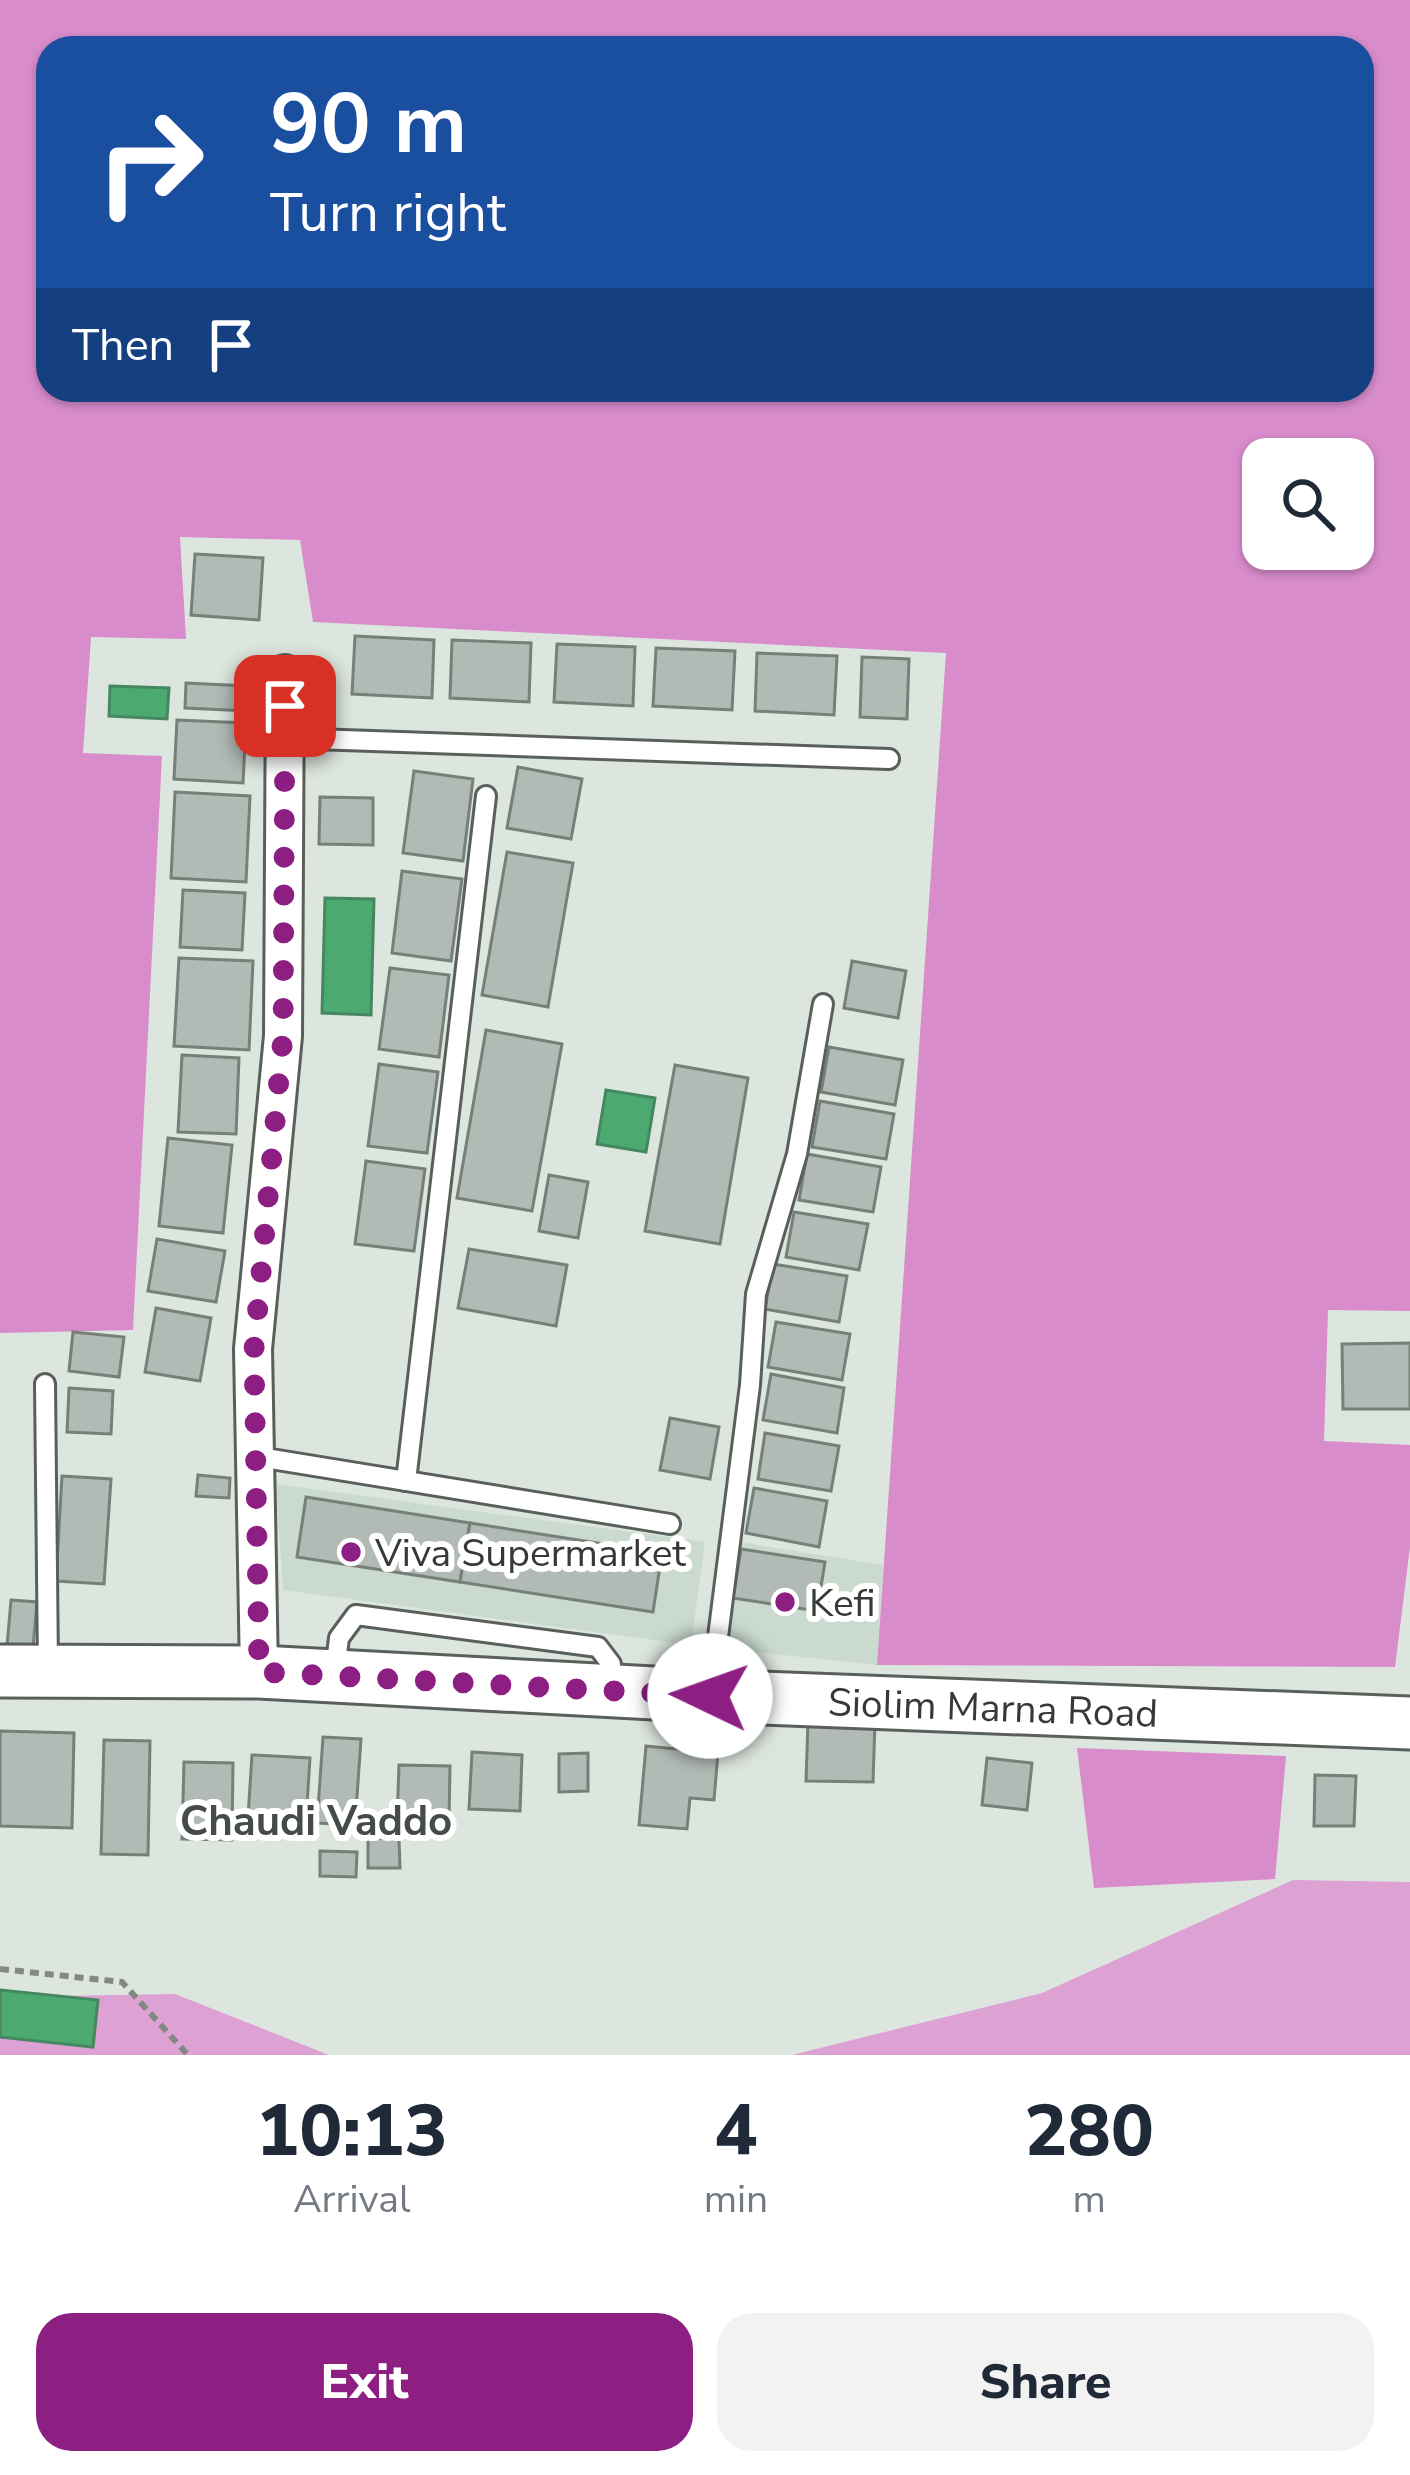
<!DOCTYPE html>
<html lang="en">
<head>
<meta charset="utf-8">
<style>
	:root { --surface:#fff; --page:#f2f2f3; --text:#1f2937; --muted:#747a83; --accent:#8d1f82 }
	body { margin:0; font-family:"Nunito Sans",sans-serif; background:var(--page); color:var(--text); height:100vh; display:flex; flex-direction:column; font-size:45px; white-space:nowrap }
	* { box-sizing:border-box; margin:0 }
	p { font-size:39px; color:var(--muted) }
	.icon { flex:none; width:66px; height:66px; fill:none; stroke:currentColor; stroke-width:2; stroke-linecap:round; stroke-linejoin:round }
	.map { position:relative; height:2055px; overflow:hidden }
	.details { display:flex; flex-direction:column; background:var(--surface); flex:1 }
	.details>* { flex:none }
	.banner { position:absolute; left:36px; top:36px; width:1338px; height:366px; border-radius:36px; box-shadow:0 3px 9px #0004; background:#1a4fa0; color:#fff; overflow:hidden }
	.tools { position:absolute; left:1242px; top:438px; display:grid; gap:24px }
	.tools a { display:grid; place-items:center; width:132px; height:132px; border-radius:24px; background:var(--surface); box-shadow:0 3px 9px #0004; font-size:60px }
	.pin { position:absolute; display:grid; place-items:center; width:102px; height:102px; color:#fff; margin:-51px; border-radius:24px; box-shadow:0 6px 18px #0006 }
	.me { position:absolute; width:132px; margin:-66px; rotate:273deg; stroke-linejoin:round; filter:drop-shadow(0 0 9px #0008) }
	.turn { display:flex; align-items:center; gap:42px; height:252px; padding:0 36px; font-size:54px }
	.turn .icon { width:156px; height:156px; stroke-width:2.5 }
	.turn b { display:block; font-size:84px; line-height:102px }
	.then { display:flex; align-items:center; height:114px; padding:0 36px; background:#0003; gap:24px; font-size:45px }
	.eta { display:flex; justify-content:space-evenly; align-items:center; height:204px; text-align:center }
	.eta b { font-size:72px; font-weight:800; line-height:84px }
	.primary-button { display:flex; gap:24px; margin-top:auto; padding:24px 36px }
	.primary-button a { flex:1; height:138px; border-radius:36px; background:var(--accent); color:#fff; font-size:48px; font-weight:800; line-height:138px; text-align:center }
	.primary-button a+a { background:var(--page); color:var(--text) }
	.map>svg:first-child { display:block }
</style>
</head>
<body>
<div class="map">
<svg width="1410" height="2055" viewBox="0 0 1410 2055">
	<rect width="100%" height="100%" fill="#dce5de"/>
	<!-- built -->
	<g fill="#cadacf">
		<path d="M276,1484L705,1542L691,1645L283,1590Z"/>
		<path d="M739,1542L883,1565L877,1665L727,1649Z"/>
	</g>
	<!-- green -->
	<g fill="#dea1d4">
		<path d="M1293,1880L1410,1882V2055H792L1042,1993Z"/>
		<path d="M175,1994L329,2055H0V1997Z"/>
	</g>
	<!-- forest -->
	<g fill="#d88ccc" fill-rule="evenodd">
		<path d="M0,0H1410V1311L1328,1310L1324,1441L1410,1445V1547L1395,1667L877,1665L946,653L313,622L300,540L180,537L186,639L91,637L83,753L162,756L133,1330L0,1333ZM48,48H1362V390H48ZM1263,459H1353V549H1263Z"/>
		<path d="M1077,1748L1286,1756L1275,1879L1094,1888Z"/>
	</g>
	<!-- water -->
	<g fill="#4caa71" stroke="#458860" stroke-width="3">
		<path d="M110,686L169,688L167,719L109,716Z"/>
		<path d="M325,898L374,899L371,1015L322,1013Z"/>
		<path d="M606,1090L655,1098L646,1152L597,1144Z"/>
		<path d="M0,1990L98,2000L93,2047L0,2037Z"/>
	</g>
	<!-- building -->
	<g fill="#b1bab4" stroke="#777f79" stroke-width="3">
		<path d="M195,554L263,558L259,620L191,615Z"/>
		<path d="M355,636L434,640L432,698L352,694Z"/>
		<path d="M452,640L531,643L529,702L450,698Z"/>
		<path d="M557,644L635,647L633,706L554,702Z"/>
		<path d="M656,648L735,651L732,710L653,706Z"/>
		<path d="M757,653L837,656L834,715L755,711Z"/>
		<path d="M862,657L909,659L907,719L860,717Z"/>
		<path d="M186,683L247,686V711L185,708Z"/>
		<path d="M177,720L246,723L243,783L174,779Z"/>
		<path d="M518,767L582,779L571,839L507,828Z"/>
		<path d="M414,771L473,779L463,861L403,853Z"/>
		<path d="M175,792L250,796L246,882L171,878Z"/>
		<path d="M320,797L373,798V845L319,844Z"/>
		<path d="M507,852L573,863L548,1007L482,995Z"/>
		<path d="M402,871L462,879L451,961L392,953Z"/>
		<path d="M183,890L245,893L242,950L180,947Z"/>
		<path d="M179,958L253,961L249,1050L174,1046Z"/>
		<path d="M852,961L906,971L898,1018L844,1008Z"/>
		<path d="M390,968L449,975L439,1057L379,1049Z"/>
		<path d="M486,1030L562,1044L532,1211L457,1198Z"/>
		<path d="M829,1047L903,1060L895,1105L821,1092Z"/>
		<path d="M182,1055L239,1058L236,1134L178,1132Z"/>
		<path d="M379,1064L438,1072L427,1153L368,1146Z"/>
		<path d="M675,1065L748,1078L720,1244L645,1231Z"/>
		<path d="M820,1101L894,1114L886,1159L812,1147Z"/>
		<path d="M168,1138L232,1145L223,1233L159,1226Z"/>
		<path d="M807,1154L881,1167L873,1212L799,1200Z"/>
		<path d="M366,1161L425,1169L414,1251L355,1244Z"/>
		<path d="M549,1175L588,1182L578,1238L539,1231Z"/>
		<path d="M794,1212L868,1224L859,1270L786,1257Z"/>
		<path d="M157,1239L225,1251L216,1302L148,1291Z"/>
		<path d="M469,1249L567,1265L556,1326L458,1308Z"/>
		<path d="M773,1264L847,1276L839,1322L765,1309Z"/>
		<path d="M156,1308L211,1318L200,1381L145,1372Z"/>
		<path d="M776,1322L850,1334L842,1380L768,1367Z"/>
		<path d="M73,1332L124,1337L119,1377L69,1371Z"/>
		<path d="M1410,1343V1409H1343L1342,1344Z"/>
		<path d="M771,1374L844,1388L837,1433L763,1420Z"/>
		<path d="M69,1388L113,1391L111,1434L67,1432Z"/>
		<path d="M670,1418L719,1427L710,1479L660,1470Z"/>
		<path d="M765,1433L839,1446L831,1491L758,1479Z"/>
		<path d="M198,1475L230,1478L229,1498L196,1496Z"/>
		<path d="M62,1476L111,1479L104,1584L56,1581Z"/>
		<path d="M754,1488L827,1501L819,1547L746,1533Z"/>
		<path d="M306,1497L470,1523L460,1582L297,1557Z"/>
		<path d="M470,1523L662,1553L653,1612L460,1582Z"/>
		<path d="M741,1549L825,1562L817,1611L733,1598Z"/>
		<path d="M11,1600L37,1602L33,1648L7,1646Z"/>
		<path d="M808,1721L875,1722L873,1782L806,1781Z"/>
		<path d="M0,1731L74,1733L72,1828L0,1826Z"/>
		<path d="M323,1737L361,1739L355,1825L317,1823Z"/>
		<path d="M104,1740L150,1741L148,1855L101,1854Z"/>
		<path d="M646,1746L718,1753L714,1800L690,1798L687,1829L639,1825Z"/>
		<path d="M472,1752L522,1755L520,1811L469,1809Z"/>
		<path d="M588,1753V1791L559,1792V1754Z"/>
		<path d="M252,1755L310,1758L306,1821L248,1817Z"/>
		<path d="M987,1758L1032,1763L1027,1810L982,1805Z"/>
		<path d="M184,1762L233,1763L232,1840L182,1839Z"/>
		<path d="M399,1765L450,1766L449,1822L397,1821Z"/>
		<path d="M1315,1775L1356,1776L1354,1826H1314Z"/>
		<path d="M368,1838L399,1839L400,1868H368Z"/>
		<path d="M320,1851L357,1852L356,1877L320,1876Z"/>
	</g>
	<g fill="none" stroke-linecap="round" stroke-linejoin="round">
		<!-- lane casing -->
		<g stroke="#59605b" stroke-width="24">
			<g id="lane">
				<path d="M285,738L889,759"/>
				<path d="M45,1384L48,1666"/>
				<path d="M259,1457L670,1524"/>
				<path d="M406,1481L486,796"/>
				<path d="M335,1671L339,1638L356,1615L598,1647L611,1664V1686"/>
				<path d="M711,1692L750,1385L756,1294L797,1154L823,1004"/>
			</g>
		</g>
		<!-- street casing -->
		<g stroke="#59605b" stroke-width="42">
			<path id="street" d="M259,1672L253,1349L283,1036L285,674"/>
		</g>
		<!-- secondary casing -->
		<g stroke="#59605b" stroke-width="57">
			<path id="secondary" d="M0,1671L259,1672L710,1696L1410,1723"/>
		</g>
		<!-- path -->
		<path stroke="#828984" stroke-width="6" stroke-dasharray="9 6" stroke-linecap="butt" d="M0,1969L122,1982L188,2055"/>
		<!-- lane -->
		<use href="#lane" stroke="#fff" stroke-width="18"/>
		<!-- street -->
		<use href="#street" stroke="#fff" stroke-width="36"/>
		<!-- secondary -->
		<use href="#secondary" stroke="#fff" stroke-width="51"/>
	</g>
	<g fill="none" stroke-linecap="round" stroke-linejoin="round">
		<!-- route -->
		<path stroke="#8d1f82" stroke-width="21" stroke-dasharray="0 37.8" d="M285,706L283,1036L254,1349L259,1672L710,1696"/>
	</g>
	<!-- markers -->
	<g fill="#8d1f82" stroke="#fff" stroke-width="4.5">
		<circle cx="351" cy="1552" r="12"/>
		<circle cx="785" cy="1602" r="12"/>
	</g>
	<g text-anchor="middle" stroke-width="12" stroke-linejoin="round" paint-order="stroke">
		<!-- poi labels -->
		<g font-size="39" fill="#363a37" stroke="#fff" text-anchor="start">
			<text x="375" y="1566">Viva Supermarket</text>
			<text x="809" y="1616">Kefi</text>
		</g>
		<!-- street labels -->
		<g font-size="39" fill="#363a37" stroke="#fff">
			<text transform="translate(993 1707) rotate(2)" y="14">Siolim Marna Road</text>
		</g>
		<!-- neighbourhood labels -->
		<g font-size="42" font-weight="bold" fill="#454c47" stroke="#fff">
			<text x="316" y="1835">Chaudi Vaddo</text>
		</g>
	</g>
</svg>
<div class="tools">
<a><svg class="icon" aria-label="search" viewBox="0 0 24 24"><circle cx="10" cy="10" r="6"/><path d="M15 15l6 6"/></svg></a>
</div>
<div class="pin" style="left:285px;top:706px;background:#d93025"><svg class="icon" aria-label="arrive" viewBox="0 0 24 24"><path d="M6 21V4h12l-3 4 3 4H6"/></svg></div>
<svg class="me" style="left:710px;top:1696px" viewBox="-20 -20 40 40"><circle r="19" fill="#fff"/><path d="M0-13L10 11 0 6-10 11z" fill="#8d1f82"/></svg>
<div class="banner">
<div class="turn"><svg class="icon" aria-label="right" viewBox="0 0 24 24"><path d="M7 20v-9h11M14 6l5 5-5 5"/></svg><div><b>90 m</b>Turn right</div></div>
<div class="then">Then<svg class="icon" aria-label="arrive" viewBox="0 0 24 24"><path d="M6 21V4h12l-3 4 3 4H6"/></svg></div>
</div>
</div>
<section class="details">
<div class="eta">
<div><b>10:13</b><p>Arrival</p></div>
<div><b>4</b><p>min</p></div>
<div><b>280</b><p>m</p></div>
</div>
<div class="primary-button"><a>Exit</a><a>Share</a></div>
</section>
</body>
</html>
